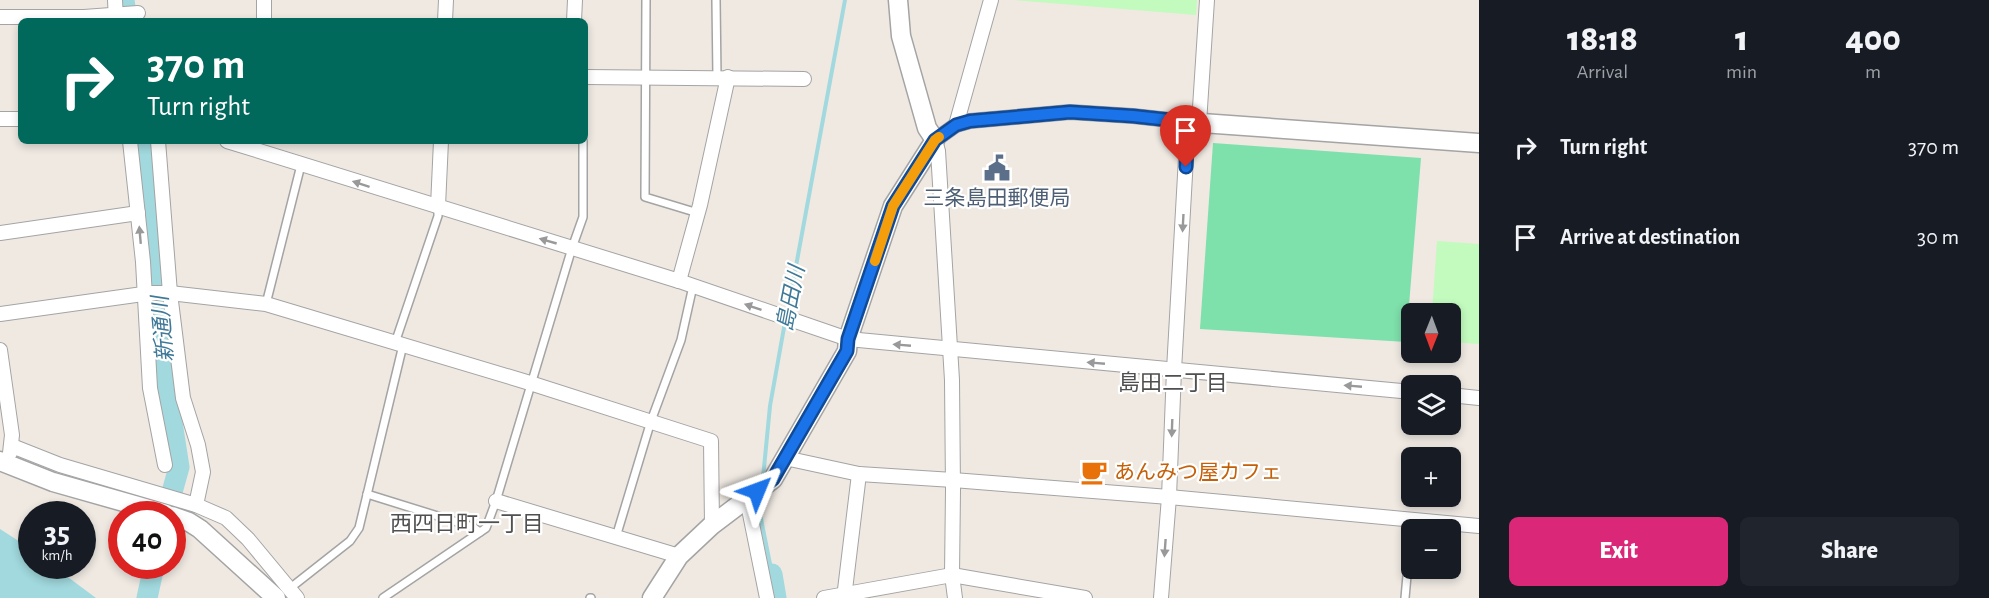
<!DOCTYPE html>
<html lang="en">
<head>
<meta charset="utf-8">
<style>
	:root { --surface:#171b24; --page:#20242c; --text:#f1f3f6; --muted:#9ea1a6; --accent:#db2777 }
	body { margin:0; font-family:"Alegreya Sans","Noto Sans JP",sans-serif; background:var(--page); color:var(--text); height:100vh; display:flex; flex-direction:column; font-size:22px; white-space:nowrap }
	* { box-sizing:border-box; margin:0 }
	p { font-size:20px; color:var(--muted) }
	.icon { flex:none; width:33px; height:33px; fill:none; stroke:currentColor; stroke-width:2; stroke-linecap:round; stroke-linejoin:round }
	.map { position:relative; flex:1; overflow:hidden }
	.drawer { display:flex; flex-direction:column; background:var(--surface); width:510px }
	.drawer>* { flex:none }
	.hud { position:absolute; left:18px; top:18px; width:570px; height:126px; border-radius:9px; box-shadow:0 3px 9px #0003; background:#00695c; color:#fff; overflow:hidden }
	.needle { width:39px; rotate:181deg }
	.buttons { position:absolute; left:1401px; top:303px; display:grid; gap:12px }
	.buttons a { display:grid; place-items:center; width:60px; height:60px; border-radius:9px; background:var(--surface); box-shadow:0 3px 9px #0003; font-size:30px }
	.speed { position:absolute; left:18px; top:501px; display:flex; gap:12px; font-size:30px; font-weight:700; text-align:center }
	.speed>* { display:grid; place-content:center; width:78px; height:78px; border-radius:50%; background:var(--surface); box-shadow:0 3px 9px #0003; line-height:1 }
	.speed small { font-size:15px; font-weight:400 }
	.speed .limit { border:9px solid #d22; background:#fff; color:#111 }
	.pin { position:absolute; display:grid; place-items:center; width:51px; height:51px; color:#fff; margin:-62px -26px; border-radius:50% 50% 50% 0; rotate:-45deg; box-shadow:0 0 6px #0007 }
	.pin .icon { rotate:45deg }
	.me { position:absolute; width:66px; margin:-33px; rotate:46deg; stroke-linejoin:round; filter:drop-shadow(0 0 4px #0008) }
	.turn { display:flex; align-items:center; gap:21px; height:126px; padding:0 30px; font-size:27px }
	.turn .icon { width:78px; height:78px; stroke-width:2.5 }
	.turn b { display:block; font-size:42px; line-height:51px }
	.eta { display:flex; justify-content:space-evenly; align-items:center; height:102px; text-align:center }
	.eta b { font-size:36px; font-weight:800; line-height:42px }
	.button { display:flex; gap:12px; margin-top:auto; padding:12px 30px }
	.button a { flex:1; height:69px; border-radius:9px; background:var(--accent); color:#fff; font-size:24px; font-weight:800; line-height:69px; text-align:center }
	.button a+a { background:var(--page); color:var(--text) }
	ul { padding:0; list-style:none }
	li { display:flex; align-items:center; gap:18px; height:90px; padding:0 30px }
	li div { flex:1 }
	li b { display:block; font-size:22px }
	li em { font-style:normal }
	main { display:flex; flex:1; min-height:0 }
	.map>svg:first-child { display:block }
</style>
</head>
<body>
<main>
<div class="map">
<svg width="1479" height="598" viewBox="0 0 1479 598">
	<rect width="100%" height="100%" fill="#efe9e2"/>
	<!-- park -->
	<g fill="#c2fbbd">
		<path d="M1014,0H1197L1196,15Z"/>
		<path d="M1437,241L1479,244V344L1451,342L1450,314L1432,313Z"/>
	</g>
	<!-- pitch -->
	<path fill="#7ee0ab" d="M1213,143L1421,158L1406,342L1200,329Z"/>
	<!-- water -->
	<path fill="#a1d9de" d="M0,529L31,549L32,566H53L96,598H0Z"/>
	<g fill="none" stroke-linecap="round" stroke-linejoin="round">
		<!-- stream -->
		<g stroke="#a1d9de" stroke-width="4">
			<path d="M787,315L845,0"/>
			<path d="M763,478L770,406L785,322"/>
			<path d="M761,494L760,514L772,574"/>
		</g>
		<!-- river -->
		<g stroke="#a1d9de" stroke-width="21">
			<path d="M124,0L127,21"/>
			<path d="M145,141L167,390L179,467L166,514"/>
			<path d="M772,574L776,598"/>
			<path d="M147,598L154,566"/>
		</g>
		<!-- service casing -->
		<g stroke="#a4a4a4" stroke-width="10">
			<g id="service">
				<path d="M646,0L645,197L698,213"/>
				<path d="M716,0L717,77"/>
				<path d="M266,304L301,165"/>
				<path d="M395,343L438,216V206"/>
				<path d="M367,494L473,527L480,532"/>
				<path d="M616,537L651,421L681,340L693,286"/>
				<path d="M289,589L350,541L359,528L403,345"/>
				<path d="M383,598L486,528L496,501L572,248L583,217V141"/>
				<path d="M590,598H591"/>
				<path d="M1405,598L1412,520"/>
			</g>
		</g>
		<!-- minor casing -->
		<g stroke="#a4a4a4" stroke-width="16">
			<g id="minor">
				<path d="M115,0L116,21"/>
				<path d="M0,17H84L138,13"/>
				<path d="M264,21V0"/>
				<path d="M445,21L446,0"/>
				<path d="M574,21L575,0"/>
				<path d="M585,77L804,79"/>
				<path d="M0,119H21"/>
				<path d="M1199,123L1207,0"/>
				<path d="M956,125L991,0"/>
				<path d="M130,141L143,262L150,388L165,465"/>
				<path d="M158,141L170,293L183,398L198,445L203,472L196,505"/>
				<path d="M227,141L679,281L848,339L1412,392"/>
				<path d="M438,206L441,141"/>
				<path d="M0,233L138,213"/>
				<path d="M679,281L700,205L728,77"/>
				<path d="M0,314L150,293H170L266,304L530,383L711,441L712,525"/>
				<path d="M0,350L12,435L10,453"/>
				<path d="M1450,395L1479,398"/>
				<path d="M12,446L60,465L196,505L226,518L248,539L297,598"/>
				<path d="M785,458L859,474L953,480L1169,497L1479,526"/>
				<path d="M496,501L679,556"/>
				<path d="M741,503L749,509L767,598"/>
				<path d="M824,598L952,575L1085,598"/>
				<path d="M844,598L859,474"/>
				<path d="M955,598L952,575L953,490L952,380L938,151L935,140L956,125L970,121L1070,112L1133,116L1188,122L1174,370L1169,497L1161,598"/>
			</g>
		</g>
		<!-- tertiary casing -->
		<g stroke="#a4a4a4" stroke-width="21">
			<g id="tertiary">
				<path d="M1188,122L1479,143"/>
				<path d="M0,461L53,482L166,514"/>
				<path d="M172,516L189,522L200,529L276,598"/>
				<path d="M652,598L679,556L712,525L773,479L847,351L848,339L893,206L935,140L927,128L901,36L898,0"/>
			</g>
		</g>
		<!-- service -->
		<use href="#service" stroke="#fff" stroke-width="7"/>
		<!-- minor -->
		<use href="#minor" stroke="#fff" stroke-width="14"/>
		<!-- tertiary -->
		<use href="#tertiary" stroke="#fff" stroke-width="18"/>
	</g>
	<!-- one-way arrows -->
	<defs><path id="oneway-solid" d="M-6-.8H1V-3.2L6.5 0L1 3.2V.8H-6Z" transform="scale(1.5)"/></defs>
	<g fill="#999">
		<use href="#oneway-solid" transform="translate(361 184) rotate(-162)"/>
		<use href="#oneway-solid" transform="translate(1183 223) rotate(93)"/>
		<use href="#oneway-solid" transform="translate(140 235) rotate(-95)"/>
		<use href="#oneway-solid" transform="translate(548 241) rotate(-164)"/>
		<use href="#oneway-solid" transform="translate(753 307) rotate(-161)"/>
		<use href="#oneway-solid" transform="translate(902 345) rotate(-175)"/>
		<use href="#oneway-solid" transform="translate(1096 363) rotate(-175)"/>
		<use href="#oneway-solid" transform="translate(1353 386) rotate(-175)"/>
		<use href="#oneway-solid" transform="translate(1172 428) rotate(92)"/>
		<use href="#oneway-solid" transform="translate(1165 548) rotate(94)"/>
	</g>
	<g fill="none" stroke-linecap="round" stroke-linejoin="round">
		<!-- route casing -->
		<g stroke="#114b97" stroke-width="15">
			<path id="route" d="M757,491L773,479L847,351L848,339L893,206L935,140L956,125L970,121L1070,112L1133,116L1188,122L1186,167"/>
		</g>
		<!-- route -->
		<use href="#route" stroke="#1a73e8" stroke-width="10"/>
		<!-- slow -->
		<path stroke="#f59e0b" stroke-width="10" d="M875,261L893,206L935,140L939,137"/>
	</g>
	<!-- icons -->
	<defs>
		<g id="civic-bare" transform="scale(2.07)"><path d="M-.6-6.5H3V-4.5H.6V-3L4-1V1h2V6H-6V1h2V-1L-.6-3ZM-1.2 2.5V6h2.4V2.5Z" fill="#5c6f8a" stroke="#fff" stroke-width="2.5" paint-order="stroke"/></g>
		<g id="cafe-bare" transform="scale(2.07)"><path d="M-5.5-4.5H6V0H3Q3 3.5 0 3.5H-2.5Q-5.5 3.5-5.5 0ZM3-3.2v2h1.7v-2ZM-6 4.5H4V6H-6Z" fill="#e8710a" stroke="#fff" stroke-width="2.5" paint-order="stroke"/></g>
	</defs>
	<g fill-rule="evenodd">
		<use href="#civic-bare" x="997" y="168"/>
		<use href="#cafe-bare" x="1094" y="472"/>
	</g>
	<g text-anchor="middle" stroke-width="4.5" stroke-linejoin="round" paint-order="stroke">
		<!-- service labels -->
		<g font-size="21" fill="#4e5e75" stroke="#fff">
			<text x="997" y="205">三条島田郵便局</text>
		</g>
		<!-- food labels -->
		<g font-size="21" fill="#c56008" stroke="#fff" text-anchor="start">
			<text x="1114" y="479">あんみつ屋カフェ</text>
		</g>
		<!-- water labels -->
		<g font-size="22" font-style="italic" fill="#3f7997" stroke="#fff">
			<text transform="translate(790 298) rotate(-79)" y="8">島田川</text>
			<text transform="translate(162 329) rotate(-95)" y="8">新通川</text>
		</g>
		<!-- neighbourhood labels -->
		<g font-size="22" fill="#505050" stroke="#fff">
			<text x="1173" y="390">島田二丁目</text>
			<text x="467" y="531">西四日町一丁目</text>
		</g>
	</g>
</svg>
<div class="buttons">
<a><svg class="needle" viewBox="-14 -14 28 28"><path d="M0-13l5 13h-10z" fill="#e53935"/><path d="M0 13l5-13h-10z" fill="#9ea1a6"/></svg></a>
<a><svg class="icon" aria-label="layers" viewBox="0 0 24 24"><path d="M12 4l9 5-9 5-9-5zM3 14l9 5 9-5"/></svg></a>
<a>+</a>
<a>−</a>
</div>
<div class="speed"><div>35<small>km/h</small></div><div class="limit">40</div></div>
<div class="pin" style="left:1186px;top:167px;background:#d93025"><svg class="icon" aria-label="arrive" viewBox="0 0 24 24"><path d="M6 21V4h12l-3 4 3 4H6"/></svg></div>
<svg class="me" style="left:757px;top:491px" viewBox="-20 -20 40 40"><path d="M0-17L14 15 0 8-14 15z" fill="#1a73e8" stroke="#fff" stroke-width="4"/></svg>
<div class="hud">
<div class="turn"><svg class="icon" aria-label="right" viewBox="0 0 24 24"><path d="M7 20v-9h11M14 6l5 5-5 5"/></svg><div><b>370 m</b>Turn right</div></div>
</div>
</div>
<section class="drawer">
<div class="eta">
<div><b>18:18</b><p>Arrival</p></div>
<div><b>1</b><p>min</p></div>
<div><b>400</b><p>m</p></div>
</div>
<ul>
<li><svg class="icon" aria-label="right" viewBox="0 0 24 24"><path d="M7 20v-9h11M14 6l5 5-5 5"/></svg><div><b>Turn right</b></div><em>370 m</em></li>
<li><svg class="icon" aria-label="arrive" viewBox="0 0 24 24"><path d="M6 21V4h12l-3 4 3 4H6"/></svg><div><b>Arrive at destination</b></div><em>30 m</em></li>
</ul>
<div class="button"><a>Exit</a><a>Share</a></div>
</section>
</main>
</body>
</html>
